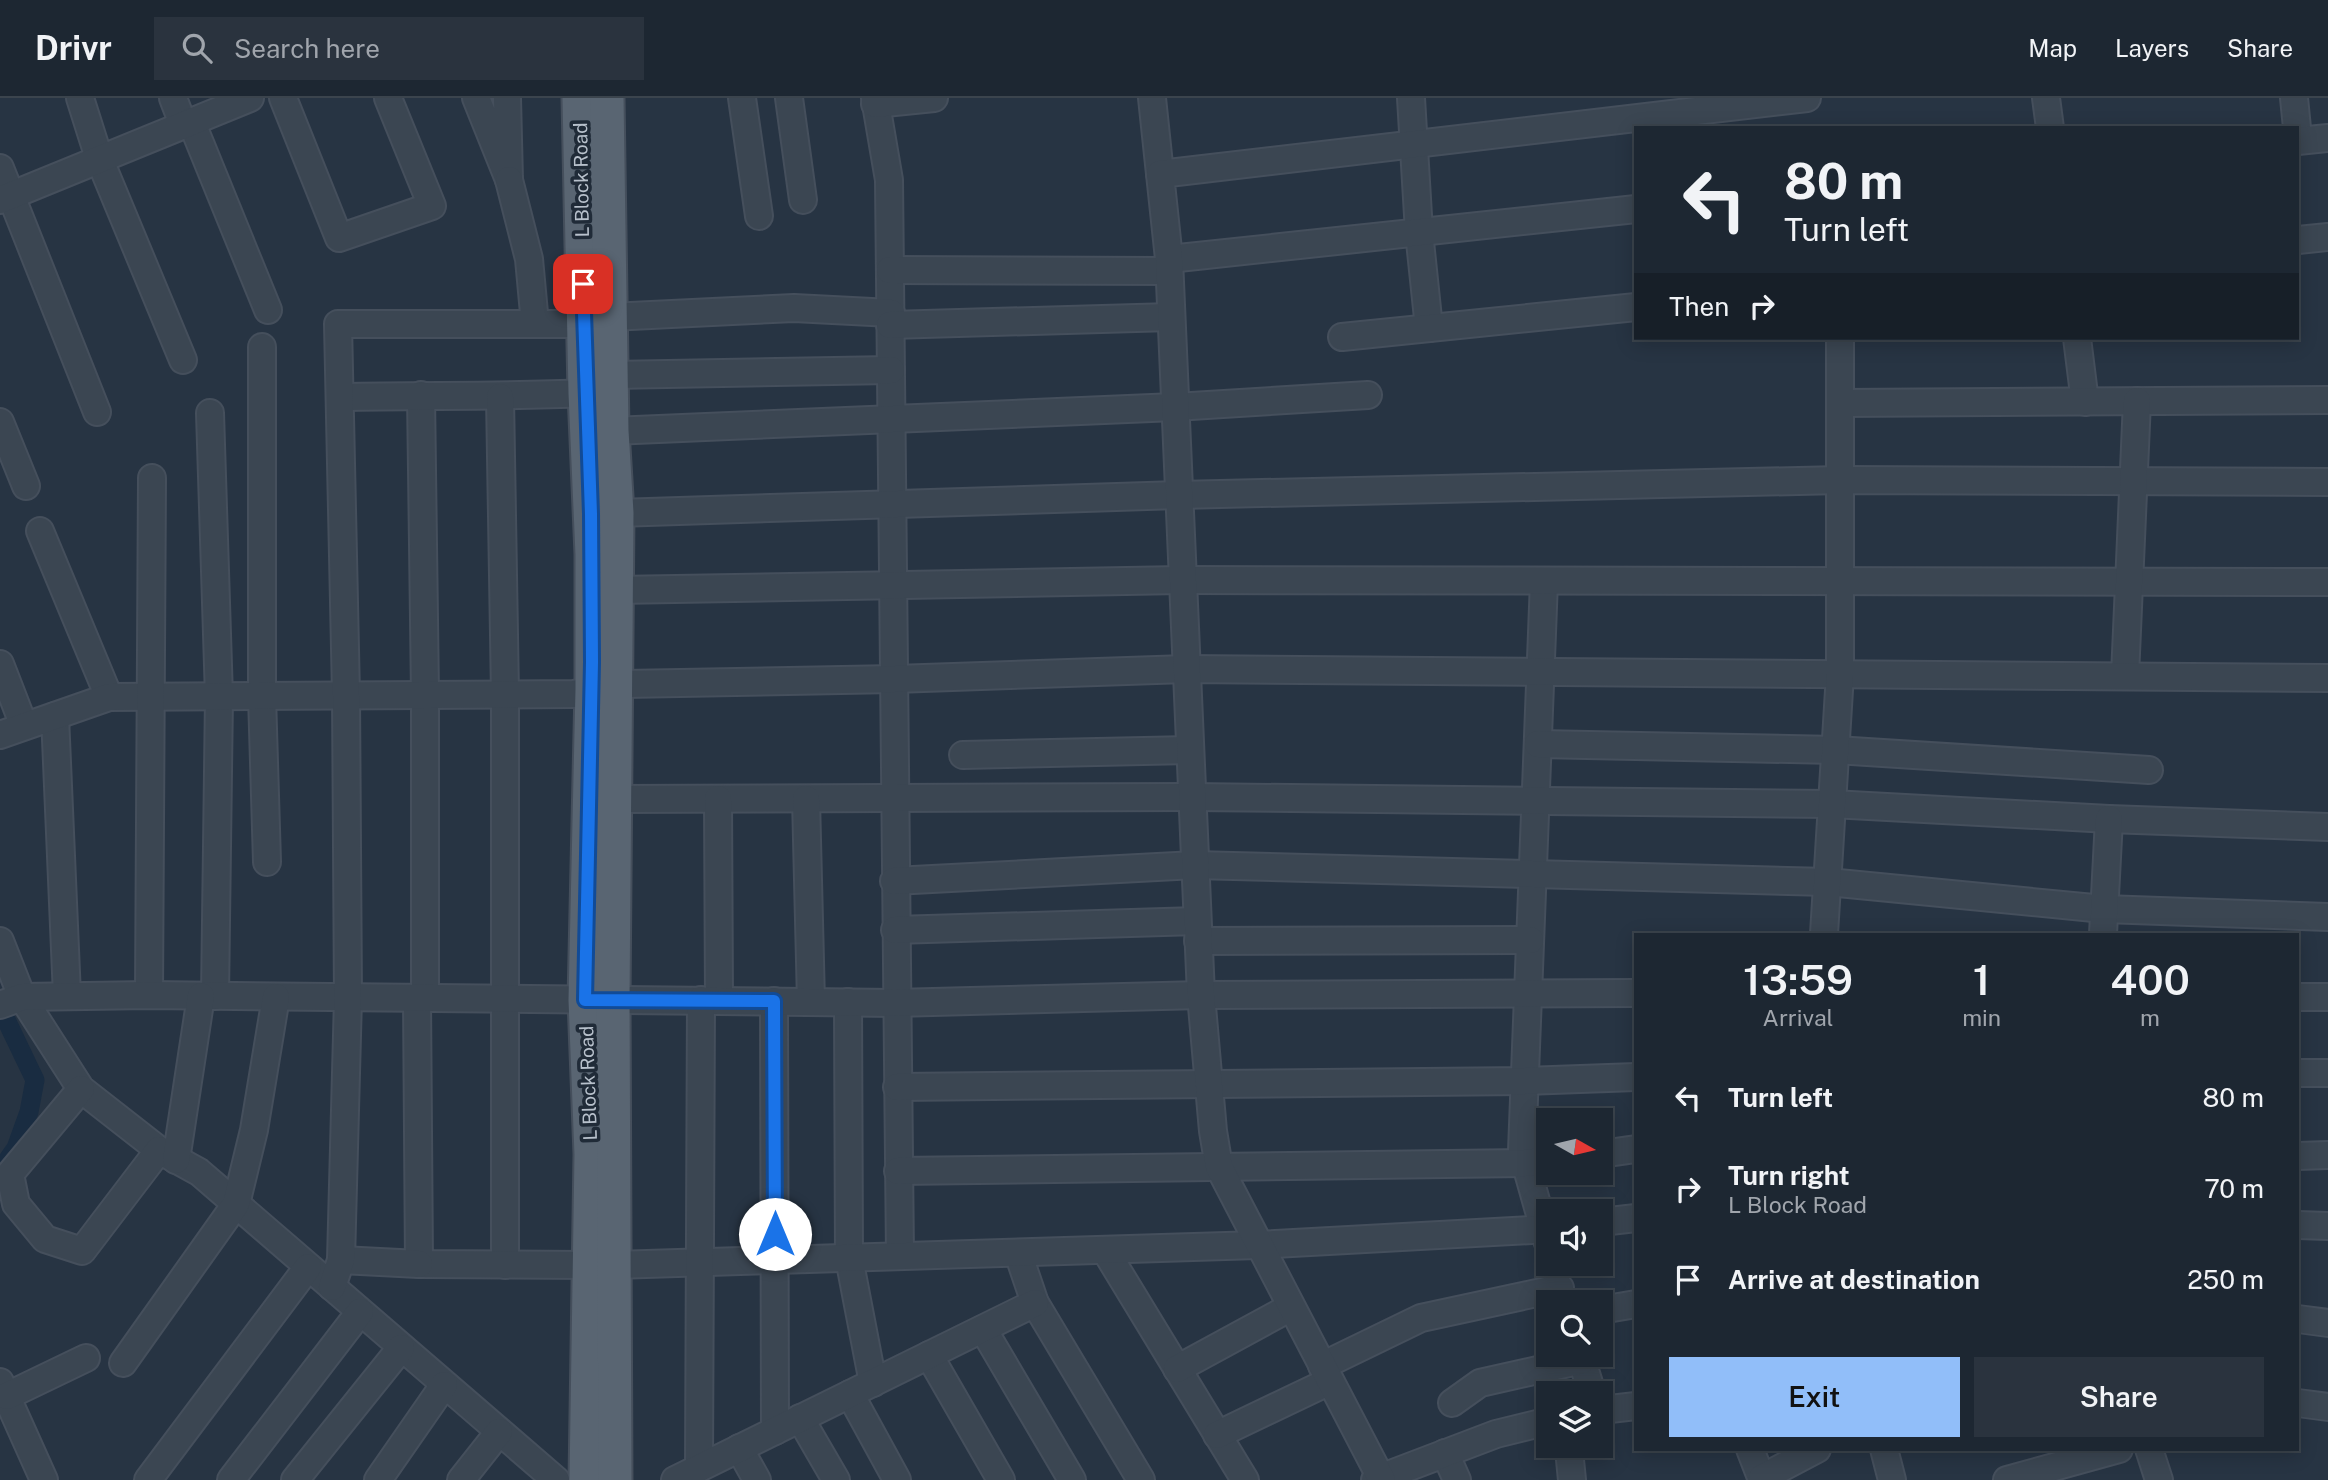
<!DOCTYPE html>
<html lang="en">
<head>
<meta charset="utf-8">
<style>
	:root { --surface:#1d2732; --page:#2a333e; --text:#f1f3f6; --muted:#a0a5ac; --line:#3b444d; --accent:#91bef9 }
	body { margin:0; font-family:"Public Sans",sans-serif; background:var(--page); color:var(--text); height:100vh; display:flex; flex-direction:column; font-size:26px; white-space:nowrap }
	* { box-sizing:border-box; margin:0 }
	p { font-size:23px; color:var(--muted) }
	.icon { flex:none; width:38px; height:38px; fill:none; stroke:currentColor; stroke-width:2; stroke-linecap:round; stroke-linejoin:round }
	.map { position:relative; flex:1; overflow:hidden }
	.drawer { position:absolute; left:1634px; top:835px; width:665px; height:518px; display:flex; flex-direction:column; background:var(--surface); border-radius:0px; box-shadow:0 4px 18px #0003,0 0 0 2px var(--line) }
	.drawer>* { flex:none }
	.top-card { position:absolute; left:1634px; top:28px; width:665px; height:214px; border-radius:0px; box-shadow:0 4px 18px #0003,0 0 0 2px var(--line); background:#1d2732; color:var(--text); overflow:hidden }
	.needle { width:46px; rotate:98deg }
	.controls { position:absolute; left:1536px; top:1010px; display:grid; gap:14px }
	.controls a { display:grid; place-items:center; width:77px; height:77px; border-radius:0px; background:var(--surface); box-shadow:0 4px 18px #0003,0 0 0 2px var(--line); font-size:35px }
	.pin { position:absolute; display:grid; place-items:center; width:60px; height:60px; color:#fff; margin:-30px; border-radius:14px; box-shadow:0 4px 10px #0006 }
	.me { position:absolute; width:77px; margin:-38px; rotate:0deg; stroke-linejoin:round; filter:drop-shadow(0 0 5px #0008) }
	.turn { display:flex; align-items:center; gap:24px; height:147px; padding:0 35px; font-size:32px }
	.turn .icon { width:91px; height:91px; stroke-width:2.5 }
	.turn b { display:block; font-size:49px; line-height:60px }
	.then { display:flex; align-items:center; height:66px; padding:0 35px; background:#0003; gap:14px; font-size:26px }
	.eta { display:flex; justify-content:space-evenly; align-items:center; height:119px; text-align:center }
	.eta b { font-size:42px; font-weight:600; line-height:49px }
	.button { display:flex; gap:14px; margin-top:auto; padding:14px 35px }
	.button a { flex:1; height:80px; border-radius:0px; background:var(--accent); color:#111; font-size:28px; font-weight:600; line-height:80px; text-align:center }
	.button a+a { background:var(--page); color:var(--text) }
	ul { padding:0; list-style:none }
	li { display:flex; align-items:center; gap:21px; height:91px; padding:0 35px }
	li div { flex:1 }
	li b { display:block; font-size:26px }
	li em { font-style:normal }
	header { display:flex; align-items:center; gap:42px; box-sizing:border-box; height:98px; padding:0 35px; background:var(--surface); border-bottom:2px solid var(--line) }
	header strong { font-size:33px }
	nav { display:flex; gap:38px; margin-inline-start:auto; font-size:24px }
	.search { width:490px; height:63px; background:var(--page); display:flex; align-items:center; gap:18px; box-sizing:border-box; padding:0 24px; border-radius:0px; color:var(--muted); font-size:26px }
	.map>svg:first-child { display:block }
</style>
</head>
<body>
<header>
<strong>Drivr</strong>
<div class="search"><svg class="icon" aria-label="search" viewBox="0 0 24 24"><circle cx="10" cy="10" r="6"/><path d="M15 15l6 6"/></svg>Search here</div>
<nav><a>Map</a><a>Layers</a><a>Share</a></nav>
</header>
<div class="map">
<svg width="2328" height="1382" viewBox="0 0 2328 1382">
	<rect width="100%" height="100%" fill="#273443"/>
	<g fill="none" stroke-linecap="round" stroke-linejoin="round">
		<!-- canal -->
		<path stroke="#192c41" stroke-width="19" d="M0,909L35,982L29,1014L16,1050L4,1067"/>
		<!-- minor casing -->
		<g stroke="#454f5c" stroke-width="30">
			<g id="minor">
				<path d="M80,0L99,60L183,262"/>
				<path d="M173,0L183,26"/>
				<path d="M283,0L339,140L432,108L388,0"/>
				<path d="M476,0L509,82L507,0"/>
				<path d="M742,0L759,118"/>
				<path d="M789,0L803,102"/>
				<path d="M875,0L889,82C893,440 893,799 900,1158"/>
				<path d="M1152,0L1160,76"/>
				<path d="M1411,0L1419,134L1429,230"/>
				<path d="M2046,0L2050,30"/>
				<path d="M2294,0L2297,30"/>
				<path d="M875,6L934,0"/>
				<path d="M191,23L268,212"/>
				<path d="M2298,43L2328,40"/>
				<path d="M0,70L97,314"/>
				<path d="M509,82L529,161L535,226"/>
				<path d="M0,102L250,0"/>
				<path d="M2298,142L2328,139"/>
				<path d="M1169,161L1636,111"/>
				<path d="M890,172L1169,173"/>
				<path d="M610,219L794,210L891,215"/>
				<path d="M890,227L1171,219"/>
				<path d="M1342,239L1636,209"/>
				<path d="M2077,240L2085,304"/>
				<path d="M262,249V598L267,764"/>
				<path d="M612,277L891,272"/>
				<path d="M421,297L425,596V900"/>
				<path d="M341,299C422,297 504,299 585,295"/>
				<path d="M500,299L505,596V1167"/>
				<path d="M1840,305L2328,302"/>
				<path d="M210,315L219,599L215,898"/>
				<path d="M0,324L26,388"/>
				<path d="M612,333L1175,309L1368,297"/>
				<path d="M617,415L1178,397L1840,382L2328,384"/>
				<path d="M40,433L109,599"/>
				<path d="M1544,483L1522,1053L1548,1145"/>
				<path d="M616,492L1181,482L2328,484"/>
				<path d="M0,566L24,628"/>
				<path d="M2125,578L2137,303"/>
				<path d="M55,618L67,898"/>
				<path d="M0,637L109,599L574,596L624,586L895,581L1186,571L2328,580"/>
				<path d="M1538,646L1836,652L2149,672"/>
				<path d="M963,657L1190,652"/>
				<path d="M615,701L1192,699L1832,706L2109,721L2328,729"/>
				<path d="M718,701L719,903"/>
				<path d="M806,701L811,904"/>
				<path d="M894,783L1195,767L1828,784L2104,811L2328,819"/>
				<path d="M895,832L1197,823"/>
				<path d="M1824,836L1840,576V240"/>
				<path d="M2103,836L2109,721"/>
				<path d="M0,843L22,899L81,991L159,1052L199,1074L556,1382"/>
				<path d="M1198,843L1530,842"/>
				<path d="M149,897L152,380"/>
				<path d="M2298,899H2328"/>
				<path d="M417,900L419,1166L588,1167"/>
				<path d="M774,903L775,1333"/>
				<path d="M848,904L849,1160L873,1285"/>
				<path d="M0,907L22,899L149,897L895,905L1201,897L1636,895"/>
				<path d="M2298,975H2328"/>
				<path d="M897,989L1525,983L1636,979"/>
				<path d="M81,991L10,1076L16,1106L45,1141L82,1153L159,1052"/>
				<path d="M1601,1056L1636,1051"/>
				<path d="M2298,1058L2328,1057"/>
				<path d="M176,1062L201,898"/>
				<path d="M898,1073L1525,1065L1549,1062"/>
				<path d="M1601,1124L1636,1120"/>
				<path d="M2298,1127L2328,1128"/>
				<path d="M1105,1152L1245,1382"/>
				<path d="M1018,1155L1035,1205L1141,1382"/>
				<path d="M341,1162L419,1166"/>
				<path d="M615,1167L1258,1147L1549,1131"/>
				<path d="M332,1189L341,1162L348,900L346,597L338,226H585"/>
				<path d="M1601,1212L1636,1206"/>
				<path d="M2298,1221L2328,1225"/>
				<path d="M983,1231L1072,1382"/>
				<path d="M1580,1256L1592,1295"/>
				<path d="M929,1257L1001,1382"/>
				<path d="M123,1265L236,1106L254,1032L276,899"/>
				<path d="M1322,1268L1421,1220L1560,1190"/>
				<path d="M1177,1271L1291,1209"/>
				<path d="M0,1284L44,1382"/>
				<path d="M850,1296L897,1382"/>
				<path d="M7,1298L86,1260"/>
				<path d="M1452,1305L1480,1285L1582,1262"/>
				<path d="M2298,1305L2328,1309"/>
				<path d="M1601,1312L1636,1308"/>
				<path d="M800,1320L836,1382"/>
				<path d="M1217,1337L1330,1283"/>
				<path d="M739,1350L757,1382"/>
				<path d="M1750,1351L1762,1382"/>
				<path d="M1884,1351L1892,1382"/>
				<path d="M2149,1351L2159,1382"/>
				<path d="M1445,1355L1457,1382"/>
				<path d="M1570,1362L1572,1382"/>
				<path d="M699,1370L701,902"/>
				<path d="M1762,1380L1817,1351"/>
				<path d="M148,1382L308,1169"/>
				<path d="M231,1382L360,1214"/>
				<path d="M295,1382L401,1250"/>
				<path d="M378,1382L444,1287"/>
				<path d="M461,1382L499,1334"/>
				<path d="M675,1382L1035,1205"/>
				<path d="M1375,1382L1496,1336L1549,1323"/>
				<path d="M1382,1382L1219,1069L1213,1033L1201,897L1169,161L1160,76L1807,0"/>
				<path d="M2007,1382L2119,1351"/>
			</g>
		</g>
		<!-- major casing -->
		<g stroke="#454f5c" stroke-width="37">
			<g id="major">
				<path d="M579,0L585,295L592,456V591L585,902L591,1056L586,1382"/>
				<path d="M607,0L612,333L617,415L613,901L615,1382"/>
			</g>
		</g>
		<!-- minor -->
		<use href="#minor" stroke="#3b4652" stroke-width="26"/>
		<!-- major -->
		<use href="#major" stroke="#596572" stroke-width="33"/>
	</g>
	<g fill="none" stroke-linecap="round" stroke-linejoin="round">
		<!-- route casing -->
		<g stroke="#114b97" stroke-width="18">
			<path id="route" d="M583,186L591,416L592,564L585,902L774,903L775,1136"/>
		</g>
		<!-- route -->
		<use href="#route" stroke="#1a73e8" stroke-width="12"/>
	</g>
	<g text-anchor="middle" stroke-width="7" stroke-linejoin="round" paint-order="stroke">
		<!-- street labels -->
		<g font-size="19" fill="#b8c1cc" stroke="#202b38">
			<text transform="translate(581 82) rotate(-91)" y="7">L Block Road</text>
			<text transform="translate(588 985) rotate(-92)" y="7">L Block Road</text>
		</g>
	</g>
</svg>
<div class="controls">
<a><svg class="needle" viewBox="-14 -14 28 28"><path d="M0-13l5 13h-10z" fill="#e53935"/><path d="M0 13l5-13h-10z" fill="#a0a5ac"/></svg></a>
<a><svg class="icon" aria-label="sound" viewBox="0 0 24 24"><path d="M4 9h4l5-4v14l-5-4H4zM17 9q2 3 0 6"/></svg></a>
<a><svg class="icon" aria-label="search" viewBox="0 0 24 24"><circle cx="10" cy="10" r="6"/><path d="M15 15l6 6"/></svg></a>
<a><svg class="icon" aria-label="layers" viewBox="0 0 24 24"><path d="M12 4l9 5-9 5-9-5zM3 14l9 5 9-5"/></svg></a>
</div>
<div class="pin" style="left:583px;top:186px;background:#d93025"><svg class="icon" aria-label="arrive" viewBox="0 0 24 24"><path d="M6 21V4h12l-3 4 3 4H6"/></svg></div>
<svg class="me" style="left:775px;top:1136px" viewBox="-20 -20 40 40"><circle r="19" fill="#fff"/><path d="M0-13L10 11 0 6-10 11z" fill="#1a73e8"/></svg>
<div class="top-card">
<div class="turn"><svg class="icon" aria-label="left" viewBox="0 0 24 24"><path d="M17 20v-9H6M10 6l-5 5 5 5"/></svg><div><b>80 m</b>Turn left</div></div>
<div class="then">Then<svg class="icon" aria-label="right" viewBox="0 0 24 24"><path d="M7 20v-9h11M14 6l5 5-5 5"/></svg></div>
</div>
<section class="drawer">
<div class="eta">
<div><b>13:59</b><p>Arrival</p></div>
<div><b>1</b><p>min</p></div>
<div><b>400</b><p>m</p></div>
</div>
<ul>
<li><svg class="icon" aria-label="left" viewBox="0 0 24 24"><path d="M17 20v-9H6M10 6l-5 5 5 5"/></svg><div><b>Turn left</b></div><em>80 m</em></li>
<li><svg class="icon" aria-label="right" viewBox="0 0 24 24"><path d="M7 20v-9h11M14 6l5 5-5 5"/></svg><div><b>Turn right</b><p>L Block Road</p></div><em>70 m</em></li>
<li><svg class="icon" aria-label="arrive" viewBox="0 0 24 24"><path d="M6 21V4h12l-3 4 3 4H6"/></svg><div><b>Arrive at destination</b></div><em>250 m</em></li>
</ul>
<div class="button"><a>Exit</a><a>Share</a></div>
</section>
</div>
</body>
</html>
